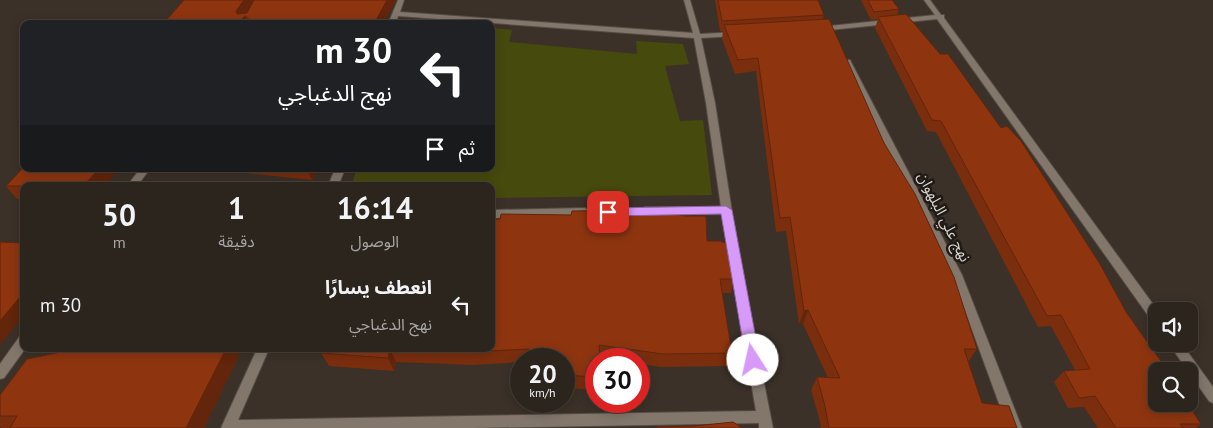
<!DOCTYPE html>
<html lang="ar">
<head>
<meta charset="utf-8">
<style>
	:root { --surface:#2c251e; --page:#38312b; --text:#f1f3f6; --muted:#a6a5a4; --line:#48423c }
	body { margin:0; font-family:"PT Sans","Noto Sans Arabic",sans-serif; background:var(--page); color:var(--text); direction:rtl; height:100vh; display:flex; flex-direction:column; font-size:19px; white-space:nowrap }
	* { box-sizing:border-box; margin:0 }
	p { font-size:16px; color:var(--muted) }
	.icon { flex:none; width:28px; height:28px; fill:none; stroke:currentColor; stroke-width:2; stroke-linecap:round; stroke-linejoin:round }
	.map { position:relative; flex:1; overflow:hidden; direction:ltr }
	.panel { position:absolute; left:20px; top:182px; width:475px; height:170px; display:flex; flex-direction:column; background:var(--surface); border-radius:10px; box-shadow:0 2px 12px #0003,0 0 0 1px var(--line); direction:rtl }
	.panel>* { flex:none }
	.banner { position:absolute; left:20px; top:20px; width:475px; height:152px; border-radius:10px; box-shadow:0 2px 12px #0003,0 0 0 1px var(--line); direction:rtl; background:#202124; color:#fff; overflow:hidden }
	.controls { position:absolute; left:1148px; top:302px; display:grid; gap:10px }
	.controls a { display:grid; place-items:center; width:50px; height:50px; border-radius:10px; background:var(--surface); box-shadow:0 2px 12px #0003,0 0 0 1px var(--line); font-size:25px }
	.speed { position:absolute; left:510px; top:348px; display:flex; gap:10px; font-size:25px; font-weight:700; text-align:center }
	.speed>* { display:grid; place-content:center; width:65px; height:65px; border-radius:50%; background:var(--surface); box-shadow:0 2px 12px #0003,0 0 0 1px var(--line); line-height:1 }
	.speed small { font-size:12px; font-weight:400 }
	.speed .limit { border:8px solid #d22; background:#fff; color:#111 }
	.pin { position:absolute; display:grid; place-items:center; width:42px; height:42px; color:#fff; margin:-21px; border-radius:10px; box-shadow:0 2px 8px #0006 }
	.me { position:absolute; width:55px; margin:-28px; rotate:350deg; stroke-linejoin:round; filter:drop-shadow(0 0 4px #0008) }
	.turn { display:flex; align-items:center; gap:18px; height:105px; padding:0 20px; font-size:22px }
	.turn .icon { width:65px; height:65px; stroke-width:2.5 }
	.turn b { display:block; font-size:35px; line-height:42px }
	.then { display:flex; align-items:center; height:48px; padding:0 20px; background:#0003; gap:10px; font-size:19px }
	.eta { display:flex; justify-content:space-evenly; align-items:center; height:85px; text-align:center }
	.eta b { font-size:30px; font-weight:600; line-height:35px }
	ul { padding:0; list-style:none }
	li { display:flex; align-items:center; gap:15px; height:75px; padding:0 20px }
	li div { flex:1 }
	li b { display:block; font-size:19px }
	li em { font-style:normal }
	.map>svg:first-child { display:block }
</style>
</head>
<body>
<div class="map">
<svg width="1213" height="428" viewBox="0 0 1213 428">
	<rect width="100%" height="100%" fill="#3b3128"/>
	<!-- green -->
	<path fill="#474a0d" d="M491,28L512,30L509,42L637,54L636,41L683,44L689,64L665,66L680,121L703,120L712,195L491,198V186H351L357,169H491Z"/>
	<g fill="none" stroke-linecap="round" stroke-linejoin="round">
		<!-- minor casing -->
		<g stroke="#554d44" stroke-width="2">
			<g id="minor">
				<path d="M398,0H404L400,12L693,33L684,0H690L700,34L738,32V36H735L701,38L715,103L740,263L773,428H759V423L473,428H221L257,349H269L238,420L756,411L722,214L645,215L640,211L645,207H721L706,103L694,38L398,16L396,24H388Z"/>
				<path d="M924,0H930L941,15H944V18L1158,311H1156V323L1152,321L937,19L820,31L816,29L820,27L935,15Z"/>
				<path d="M844,60H850L851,62L962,275L1022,428H1008L952,275L843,62Z"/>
				<path d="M140,169H150L137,186H127Z"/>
				<path d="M335,169H345L338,186H328Z"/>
				<path d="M585,208L590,212L585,216L491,218V210Z"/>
				<path d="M24,335L25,349L4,378L0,379V364L20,336Z"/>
				<path d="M1169,344H1182L1213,387V403L1209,401Z"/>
			</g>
		</g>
		<!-- minor -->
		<use href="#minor" fill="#83776c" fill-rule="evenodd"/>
	</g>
	<!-- wall -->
	<g fill="#7a2e0e">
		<path d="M184,0L384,24H163Z"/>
		<path d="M715,0H818L824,15L823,19L977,349L968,362L982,403L1017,428H821L819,418L811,390L817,377L828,378L803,324H799L786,231L776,232L756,71L735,74L722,39L723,31H720Z"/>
		<path d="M861,0H892L899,9L897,15L1126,312L1201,424L1196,428H1098L1084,407L1068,408L1054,382L1064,371L1075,370L1051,326L1038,327L936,132L927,131L875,28L878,19L871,20Z"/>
		<path d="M243,169H318L312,180L245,173Z"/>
		<path d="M6,186H24V199H17Z"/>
		<path d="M707,241L734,279L731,293H722L732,353L728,366L662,367L639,364V359H606L600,358L596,359V390L564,388V359H521V362L474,365L396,362L394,371L329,366L321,353Z"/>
		<path d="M242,349L204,428H2L0,427V395Z"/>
	</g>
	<!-- shaded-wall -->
	<g fill="#63250b">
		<path d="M244,0H257L245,17L248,24H237L236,11Z"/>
		<path d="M387,0H396L384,24H374Z"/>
		<path d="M99,169H120L104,186H83Z"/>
		<path d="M307,169H318L312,180Z"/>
		<path d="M24,292V315L0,345V321Z"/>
		<path d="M808,310L803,324H799L804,311Z"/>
		<path d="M226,349H242L204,428H186Z"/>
		<path d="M390,349L396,362L394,371L388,358Z"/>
	</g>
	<!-- building -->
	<g fill="#8e3510" stroke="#63250b">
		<path d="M184,0H244L236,11L237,14L247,13L254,0H387L374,24H255L245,16L237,24H163Z"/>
		<path d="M718,0H818L824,15L722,21Z"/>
		<path d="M868,0H892L899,9L874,12Z"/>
		<path d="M906,14L940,54H948L1001,128L1007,126L1021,141L1100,264L1126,312L1168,371H1156V404H1188L1201,424H1180L1183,428H1116L1095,396L1079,398L1064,371L1090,369L1061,315L1047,316L941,121L932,120L878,17Z"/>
		<path d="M829,19L884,143L915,194L954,277L977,349H964L982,403L1009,406L1017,428H829L825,406L817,377L840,378L808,310L804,311L790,217L780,218L758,58L738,60L724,25Z"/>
		<path d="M24,167V169H99L83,186H6Z"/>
		<path d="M651,210L685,216H706L707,241H720L730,245L734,279H720L732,353L663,354L599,345L600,359H596V377L564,375L566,357H527L529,349L470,352L390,349L388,358L321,353L323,349H491V220L500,219L501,214L571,215L572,211Z"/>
		<path d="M0,242L24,243V292L0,321Z"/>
		<path d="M63,349H226L186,428H10L17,416H0V395L27,359L61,352Z"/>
		<path d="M733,422L742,428H656L658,427L695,426Z"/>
	</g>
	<!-- route -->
	<path fill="#d89af8" stroke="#8c64a1" d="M726,206L732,210L760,360L758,365L753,367L748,365L746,360L721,214L608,216L603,212L608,208Z"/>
	<g text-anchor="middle" stroke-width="5" stroke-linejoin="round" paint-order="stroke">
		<!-- street labels -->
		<g font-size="15" fill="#d7d1cb" stroke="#1f1a16">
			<text transform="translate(944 217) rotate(63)" y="5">نهج علي البلهوان</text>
		</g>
	</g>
</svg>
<div class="controls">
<a><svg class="icon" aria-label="sound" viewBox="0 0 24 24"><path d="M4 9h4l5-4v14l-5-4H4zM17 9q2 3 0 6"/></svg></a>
<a><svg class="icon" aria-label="search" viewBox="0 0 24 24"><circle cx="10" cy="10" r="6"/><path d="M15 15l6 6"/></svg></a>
</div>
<div class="speed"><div>20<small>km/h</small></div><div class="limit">30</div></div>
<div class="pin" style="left:608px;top:212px;background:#d93025"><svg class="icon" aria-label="arrive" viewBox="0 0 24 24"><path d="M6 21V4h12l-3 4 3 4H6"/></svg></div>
<svg class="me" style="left:753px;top:360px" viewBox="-20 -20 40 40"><circle r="19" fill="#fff"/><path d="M0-13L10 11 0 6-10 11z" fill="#d89af8"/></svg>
<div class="banner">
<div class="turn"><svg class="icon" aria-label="left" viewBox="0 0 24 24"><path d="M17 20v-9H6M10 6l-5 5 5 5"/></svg><div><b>30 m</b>نهج الدغباجي</div></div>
<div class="then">ثم<svg class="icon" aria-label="arrive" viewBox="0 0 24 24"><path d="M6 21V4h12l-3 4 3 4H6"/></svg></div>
</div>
<section class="panel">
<div class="eta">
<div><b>16:14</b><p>الوصول</p></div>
<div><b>1</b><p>دقيقة</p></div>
<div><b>50</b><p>m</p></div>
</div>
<ul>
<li><svg class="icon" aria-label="left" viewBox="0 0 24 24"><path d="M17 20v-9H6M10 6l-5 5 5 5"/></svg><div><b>انعطف يسارًا</b><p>نهج الدغباجي</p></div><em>30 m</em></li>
</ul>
</section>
</div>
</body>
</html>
